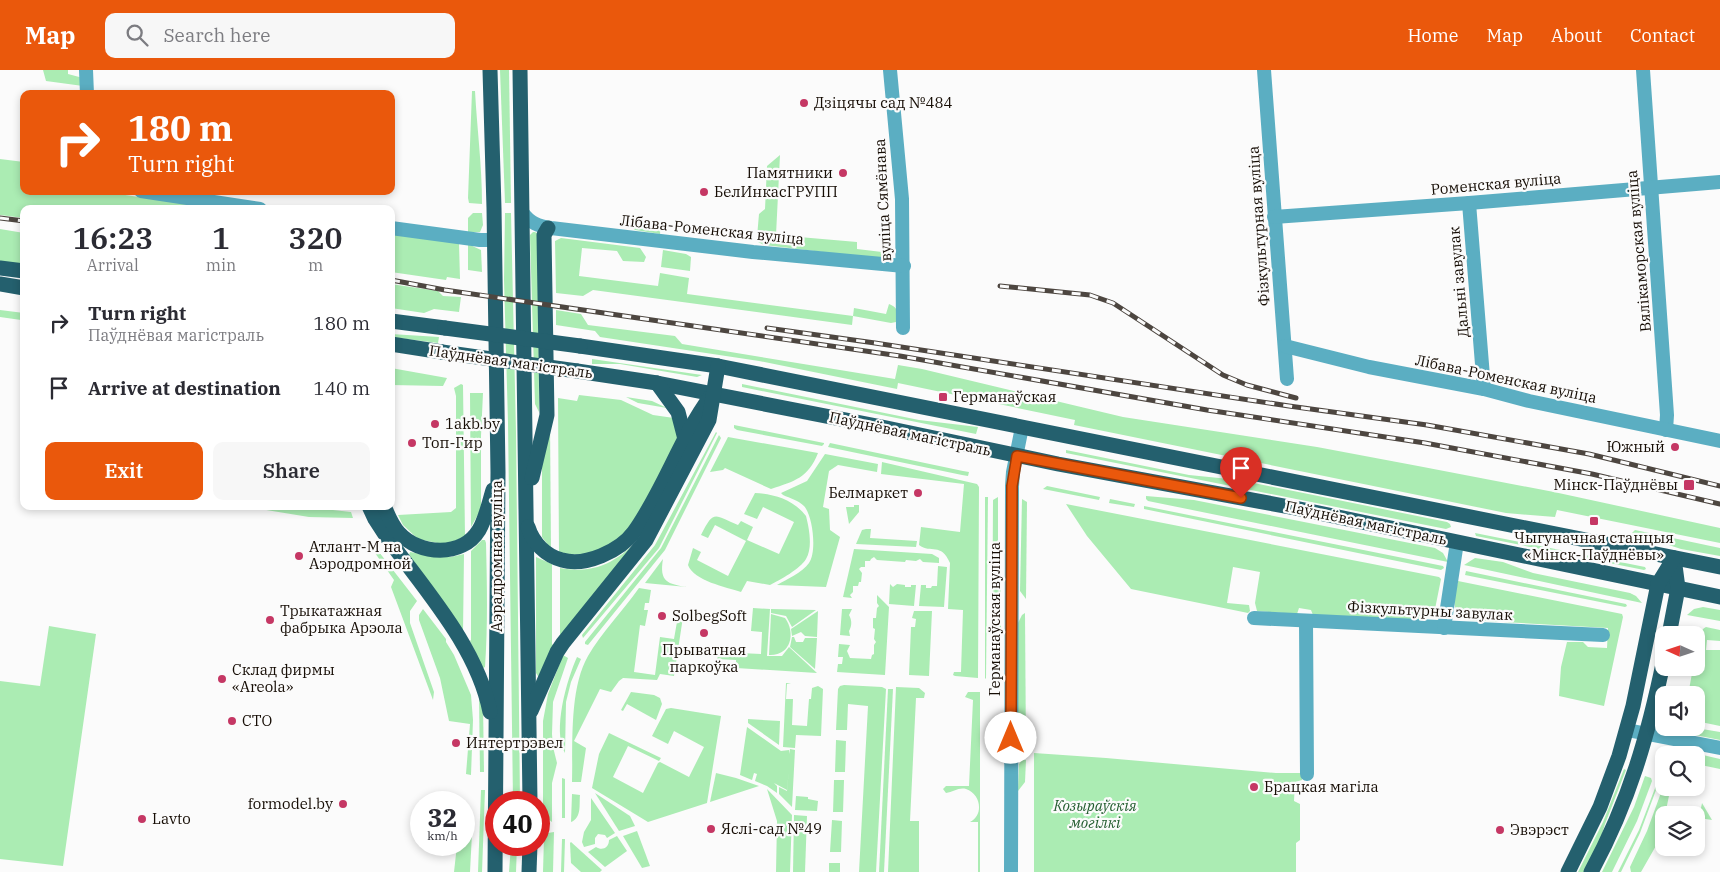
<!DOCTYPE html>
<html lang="en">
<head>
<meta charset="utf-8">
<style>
	:root { --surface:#fff; --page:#f7f7f7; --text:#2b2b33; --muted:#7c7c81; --accent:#ea580c }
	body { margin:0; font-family:"IBM Plex Serif",serif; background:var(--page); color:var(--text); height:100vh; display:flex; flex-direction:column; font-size:19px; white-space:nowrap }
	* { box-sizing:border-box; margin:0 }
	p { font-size:16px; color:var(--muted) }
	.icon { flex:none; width:28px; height:28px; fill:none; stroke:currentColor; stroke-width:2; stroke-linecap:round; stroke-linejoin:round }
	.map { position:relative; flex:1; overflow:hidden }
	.drawer { position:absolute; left:20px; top:135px; width:375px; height:305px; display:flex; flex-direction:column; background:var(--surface); border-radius:10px; box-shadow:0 2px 8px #0003 }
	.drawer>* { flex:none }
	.guide { position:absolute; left:20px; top:20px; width:375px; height:105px; border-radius:10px; box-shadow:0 2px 8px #0003; background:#ea580c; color:#fff; overflow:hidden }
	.needle { width:32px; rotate:273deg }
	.controls { position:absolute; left:1655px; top:556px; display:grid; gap:10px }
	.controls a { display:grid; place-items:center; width:50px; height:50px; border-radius:10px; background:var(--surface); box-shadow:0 2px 8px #0003; font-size:25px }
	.speed { position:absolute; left:410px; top:721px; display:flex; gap:10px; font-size:25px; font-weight:700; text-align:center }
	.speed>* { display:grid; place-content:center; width:65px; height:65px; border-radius:50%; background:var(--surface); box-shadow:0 2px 8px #0003; line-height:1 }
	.speed small { font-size:12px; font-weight:400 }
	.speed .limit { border:8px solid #d22; background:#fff; color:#111 }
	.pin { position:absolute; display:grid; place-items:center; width:42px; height:42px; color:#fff; margin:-51px -21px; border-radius:50% 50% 50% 0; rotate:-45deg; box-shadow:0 0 5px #0007 }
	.pin .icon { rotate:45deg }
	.me { position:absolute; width:55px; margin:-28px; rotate:0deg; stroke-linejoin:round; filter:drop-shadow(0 0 4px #0008) }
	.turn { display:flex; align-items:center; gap:18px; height:105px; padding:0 25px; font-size:22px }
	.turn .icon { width:65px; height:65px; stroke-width:2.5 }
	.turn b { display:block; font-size:35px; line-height:42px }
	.eta { display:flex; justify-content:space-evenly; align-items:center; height:85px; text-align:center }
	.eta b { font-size:30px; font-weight:600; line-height:35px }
	.button { display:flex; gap:10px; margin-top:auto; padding:10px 25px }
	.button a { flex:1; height:58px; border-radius:10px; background:var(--accent); color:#fff; font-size:20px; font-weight:600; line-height:58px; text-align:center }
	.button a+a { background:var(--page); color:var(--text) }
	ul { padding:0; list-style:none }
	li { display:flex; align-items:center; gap:15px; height:65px; padding:0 25px }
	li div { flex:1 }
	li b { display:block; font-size:19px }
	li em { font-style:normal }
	header { display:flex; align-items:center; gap:30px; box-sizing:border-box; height:70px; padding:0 25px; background:var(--accent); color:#fff }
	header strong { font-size:24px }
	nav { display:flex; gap:28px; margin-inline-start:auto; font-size:18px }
	.search { width:350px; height:45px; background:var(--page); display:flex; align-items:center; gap:12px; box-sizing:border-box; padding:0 18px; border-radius:10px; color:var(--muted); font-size:19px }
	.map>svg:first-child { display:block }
</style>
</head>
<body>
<header>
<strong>Map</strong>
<div class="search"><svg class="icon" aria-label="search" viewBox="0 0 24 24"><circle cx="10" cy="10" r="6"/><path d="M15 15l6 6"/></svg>Search here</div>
<nav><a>Home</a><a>Map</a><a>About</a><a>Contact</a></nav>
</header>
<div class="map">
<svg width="1720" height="802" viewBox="0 0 1720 802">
	<rect width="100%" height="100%" fill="#fbfbfb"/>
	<!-- green -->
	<g fill="#abecb3">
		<path d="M43,0H68V4L83,8V16L46,11Z"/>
		<path d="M500,0H509L511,133H505Z"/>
		<path d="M472,21H475C477,58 482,96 482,134L469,133L468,128Z"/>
		<path d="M780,85L776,165L857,172V179L882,182L883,173L888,177L889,182L882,189L764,175L758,172L757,167L759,144L765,139L767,96Z"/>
		<path d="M0,89L24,92V121H98L221,139H24V148L0,145Z"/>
		<path d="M473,143H482L483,155L480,162H468V148Z"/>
		<path d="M505,143H511L516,362L520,732H513L508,353L504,210Z"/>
		<path d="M632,149L661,153L660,164L635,160L632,157Z"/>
		<path d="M0,159L24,163V195L0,191Z"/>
		<path d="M533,162H535L538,164L539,342L535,334L530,165Z"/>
		<path d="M391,163L459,173L460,209L447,207L446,210L391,202Z"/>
		<path d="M561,168L640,178L646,187L644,192L623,191L617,181L582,178L579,206L658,216L660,203L689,208L687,224L853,246L854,238L886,244L889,234C899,238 898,243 896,252L891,253L853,246L852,255L593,220L583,226L556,223L555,171Z"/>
		<path d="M468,174L481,180L482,202L468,200Z"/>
		<path d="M663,180L686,184L691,187L690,201L661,197Z"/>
		<path d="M391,214L438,221L443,226L461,227L459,242L434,239L424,243L391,238Z"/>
		<path d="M0,240L24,243V248H22L21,250L0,247Z"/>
		<path d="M556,240L581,244L588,255L675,266L682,274L895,309L898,295L922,299L1123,347L1317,377L1418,396L1554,422L1720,458V473L1557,440L1555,447L1506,443L1074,355L1075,350L898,313L897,319L759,291L600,267L595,261L556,255Z"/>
		<path d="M391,264L439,267L438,273L391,267Z"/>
		<path d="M592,289L702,305L697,307L620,294H592Z"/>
		<path d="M391,298L447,308L443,316L391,315Z"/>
		<path d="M461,314L463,315L465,466L447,475L418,469L403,455L398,445L451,442L456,438V326L454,318Z"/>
		<path d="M742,314L919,350L978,357L976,364L742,317Z"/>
		<path d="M470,323H483L481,366V439L471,457Z"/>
		<path d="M579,325L621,330L653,345L674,348L678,367L659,408L629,462L595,484L559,485L558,328L577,331Z"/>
		<path d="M626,327L652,331L667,338L638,333Z"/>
		<path d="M550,352L551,479L542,467V384Z"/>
		<path d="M734,355L824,373V374L822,376L737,360L734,358Z"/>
		<path d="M716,362L717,363L659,478L583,568L582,565L655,475Z"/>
		<path d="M719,365L721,368L665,480L588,575L585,574V572L661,478Z"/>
		<path d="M728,367L818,383C808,408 795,411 771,419L725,398L723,400L710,402Z"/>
		<path d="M830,373L963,401L969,402L968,406L962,405L828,377Z"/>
		<path d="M1066,380L1189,405L1239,410L1447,452L1450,454L1451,457L1446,459L1066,383Z"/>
		<path d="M825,384L878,394L877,402L838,395L829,401L823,437L829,439L830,460L840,467L826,517L777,515C787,509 802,503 809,493C817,482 813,446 804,436C799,431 790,428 783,425L781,423L807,411Z"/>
		<path d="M882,392L977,414L979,417L978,608L955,606L953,605L954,602H961L963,540L948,539L950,493C941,472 931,484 919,475L921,457L960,462L964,414L881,404Z"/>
		<path d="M1047,416L1100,427L1099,430L1043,419Z"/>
		<path d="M755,423C774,424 794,430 806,446C809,458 813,477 806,489C800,499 780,510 770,515L747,511L741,522C726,517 694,511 688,495L693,478L701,482L697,490L728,506L746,471L715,455L708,468L701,465C714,439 714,445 738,455L741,451L753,457L747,470L779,484L794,452L763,437L757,449L744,444Z"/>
		<path d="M1146,426L1194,430L1435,478L1443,483L1448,492L1148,431L1146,429Z"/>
		<path d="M985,427H988L986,608L985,609Z"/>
		<path d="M998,427V478L1001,514V605L996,612H992L993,430Z"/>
		<path d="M1022,429L1027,432L1026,529L1020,521Z"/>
		<path d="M1110,429L1135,434L1134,437L1109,433Z"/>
		<path d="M1066,434L1439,507L1441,509L1435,539L1422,546L1420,550L1313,545L1311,540L1299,538L1297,544L1257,541L1255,533L1260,502L1233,497L1227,533L1249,535L1250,541L1248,543L1131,519L1087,466Z"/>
		<path d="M854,435H859V442L849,454L846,437H854Z"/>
		<path d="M241,436H321L324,439L351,442L353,448L309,447Z"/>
		<path d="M1144,436L1443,496L1444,498L1441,500L1144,439Z"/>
		<path d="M866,459H871L870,468L917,471L916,477L856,474L862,460Z"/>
		<path d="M1635,460L1720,478V486L1681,479L1632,463Z"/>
		<path d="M646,462L562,566L560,564V498C600,505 620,489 646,462Z"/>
		<path d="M1475,463L1645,497L1646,499L1644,500L1476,466Z"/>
		<path d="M482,470H485L486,473C487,514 488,556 485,597L483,598L470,571L471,570V481Z"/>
		<path d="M368,473H372L417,531L410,541V553L434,622L433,630L391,517L394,510Z"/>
		<path d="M854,479L932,484L939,488V493L923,492L920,489L916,491L906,490L905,492L877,490L874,487L871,489L870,491H865V497H861L859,499L862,503L861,512H859L858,516H853V522L850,525L852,528L843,527Z"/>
		<path d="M410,482L438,487H451L464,484L463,562L409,485Z"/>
		<path d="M536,487L552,494V574L553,575L540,606H538L536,603Z"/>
		<path d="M1475,488L1503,492L1533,503L1630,523L1636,526L1642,533L1464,495Z"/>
		<path d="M663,489C659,512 668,514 687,517L645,513Z"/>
		<path d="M938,496L947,497L944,537L919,536L921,515H926V518H931L932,516H937Z"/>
		<path d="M1466,501L1626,534L1627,536L1625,537L1465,505Z"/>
		<path d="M1458,511L1622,544L1623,547L1604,636L1559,626L1561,597L1567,572H1583L1588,577L1607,578L1608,558L1467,550C1449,543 1455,525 1458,511Z"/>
		<path d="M890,514L893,517L897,514L905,515V517H911V515H916L914,536L889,534Z"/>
		<path d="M639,518L651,520L649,533H645L644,540H648L645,556L640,555L634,602L655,605L660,567L674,569L678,546L683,547L674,606L660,604L657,610L623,608L619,611L611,622L600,619L574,671L586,678L581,712H572C573,675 569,619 588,586C601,563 623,541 639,518Z"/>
		<path d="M877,525L889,537L885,605L837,602L838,594H842L843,587H838L839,574L850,575L847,581L850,588L871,589L872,585L874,584V575L876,572L874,569L875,559L873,558V548H876L877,538L879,536L877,533Z"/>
		<path d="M1703,537L1720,540V551L1687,545L1694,539Z"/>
		<path d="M753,538L770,539L767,586H782L789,577L817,603L736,598V590L717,589L719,582L761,584L762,562L751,561Z"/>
		<path d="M423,539L446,569V572L454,585L471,625L473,650L471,705L466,704L470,654L449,651L440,608L419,550V545Z"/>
		<path d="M771,539L816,540L792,557L786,546L771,543Z"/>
		<path d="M842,539H852L849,545C852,550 852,556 849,561L850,566L840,565Z"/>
		<path d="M818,541L817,567L805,566L801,562L792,566L791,559Z"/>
		<path d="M914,541H932L929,606L909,605L911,557H915L916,549L912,548Z"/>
		<path d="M1025,543L1026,682L1022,681L1018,678L1017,555L1022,545Z"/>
		<path d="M771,544L785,548C796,563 791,586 769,585Z"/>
		<path d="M49,556L96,564L63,796L0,789V611L40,616Z"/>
		<path d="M1706,557L1720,560V571L1707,570L1706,580H1720V656L1696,651V625H1688L1693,598H1696C1696,586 1694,563 1706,557Z"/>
		<path d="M792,567H794L796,572H803L805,568H817L815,599L790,577Z"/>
		<path d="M563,585L568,588L553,632L552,664L553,677L557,693L552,713V752L548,749L543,738V651L548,624Z"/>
		<path d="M577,587L581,589L571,612L566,632L565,683C552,661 567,609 577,587Z"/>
		<path d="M786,613H791L787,614L786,629H793L792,655L807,656L809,629H811L812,618L818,616L823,619L821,666L796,665L795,678L783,677Z"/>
		<path d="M844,615L882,617L886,619L876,802H859L868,636L848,634L847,660H836L838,619L840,616Z"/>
		<path d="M896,617L919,618L925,623L924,628H916L910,751H919V802H888Z"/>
		<path d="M888,619H893L884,802H879Z"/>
		<path d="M631,622L654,625L660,628L662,634L656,650L627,634L623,641L621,640Z"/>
		<path d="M968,622H980V802H978V752H970C984,745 981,724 966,719C959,717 953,722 946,723L943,719L946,716H969L973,630L965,627Z"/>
		<path d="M479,627L483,633L484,702H480Z"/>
		<path d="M671,638L721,646L707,733L648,752L592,718L599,684L609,663L661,688L659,691L628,676L613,707L643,723L658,693L660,692L689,707L704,677L674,661L668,674L652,666L666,639Z"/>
		<path d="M748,649L780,651L779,675L748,653Z"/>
		<path d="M747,657L781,681L789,680V684L790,679L795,680L792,737L779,724V717L787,721L789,698L787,720L774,713L777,716V723L767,716L755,711L757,704L754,703L752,710L740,705Z"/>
		<path d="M1681,658H1696L1720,662V670L1680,662Z"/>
		<path d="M836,670L846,671L845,702H835Z"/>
		<path d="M1677,679L1720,689V699L1696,694V685H1674Z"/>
		<path d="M1034,683L1106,688L1276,703H1303L1302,710L1295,712L1294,731L1300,734V770L1296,773V802H1034Z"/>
		<path d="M1022,690H1026L1025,712L1018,721L1019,694Z"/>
		<path d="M1696,698L1704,700L1700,718L1696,714Z"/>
		<path d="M1624,699L1626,700L1605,754L1596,784L1587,802H1578L1603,752Z"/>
		<path d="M716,703L736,708L759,716L710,732Z"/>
		<path d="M1645,706L1651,708L1652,711L1637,751L1612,802H1602L1634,737Z"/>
		<path d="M562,708L565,709V748H562Z"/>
		<path d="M834,710H844L843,742H833Z"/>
		<path d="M1659,712L1640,763L1621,802H1618L1639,760L1657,713Z"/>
		<path d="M767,719L792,745L790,802H776L777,751Z"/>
		<path d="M481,720H485L482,802H478Z"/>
		<path d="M1662,720L1670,721L1665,745H1664L1661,767L1641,802H1631L1630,797L1647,761Z"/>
		<path d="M595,723L630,746L635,756L619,761Z"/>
		<path d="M572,724L580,725C579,734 582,748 571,752Z"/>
		<path d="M796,726L808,727V729L818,731L817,741L795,740Z"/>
		<path d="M591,728L615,763L607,768L605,765L598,764L595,768V774L584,777L582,772L584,762L591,750Z"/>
		<path d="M1702,733L1712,750L1699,748Z"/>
		<path d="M464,741H469L473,744L470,802H454L457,775H464Z"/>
		<path d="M794,745L807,746L805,802H793Z"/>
		<path d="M832,750L842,751L841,782H830Z"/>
		<path d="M637,761L650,796L642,798L623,766Z"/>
		<path d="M554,762L553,802H543L544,767L548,763Z"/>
		<path d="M617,766L627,781L605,797L588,782L596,777C602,781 609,778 609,770Z"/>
		<path d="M562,769H565L564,802H561Z"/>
		<path d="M571,772L602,800L600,802H581L571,793L570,773Z"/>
		<path d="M511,775H517L516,802H509Z"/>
		<rect x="829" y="793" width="11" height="9"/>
	</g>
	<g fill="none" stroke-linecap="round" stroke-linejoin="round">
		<!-- minor -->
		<g stroke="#5baec2" stroke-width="14">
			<path d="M86,0L87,24"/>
			<path d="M890,0L902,129L903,258"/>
			<path d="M1264,0L1287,309"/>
			<path d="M1643,0C1650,115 1660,230 1667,345L1666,360"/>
			<path d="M141,121L260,139"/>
			<path d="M1469,133L1484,319"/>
			<path d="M522,142C530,153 538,156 551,158L753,182L904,196"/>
			<path d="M1274,147L1469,133L1720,112"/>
			<path d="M391,158L480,170H494"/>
			<path d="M1285,276L1369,297L1484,319L1529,331L1720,371"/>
			<path d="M1254,548L1603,565"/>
			<path d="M1306,551L1307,704"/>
			<path d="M1444,558L1457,472"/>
			<path d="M1627,660L1720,678"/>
			<path d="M1011,802L1012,416L1013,402L1022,357"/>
		</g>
		<!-- major -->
		<g stroke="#24606e" stroke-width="15">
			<path d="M490,0L494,138L498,402L495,802"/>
			<path d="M520,0L530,732"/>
			<path d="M0,198L24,201"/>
			<path d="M0,214L24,218"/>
			<path d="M391,251L445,258"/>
			<path d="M391,274L442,282"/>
			<path d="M580,276L718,296L1720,497"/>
			<path d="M577,301L657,313L882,357L1058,394L1295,438L1720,527"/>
			<path d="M657,313L678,342L685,369"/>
			<path d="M532,408L547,345L544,165L548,158"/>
			<path d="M369,436L375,449L386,466C424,519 477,576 490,642"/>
			<path d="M384,436C388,445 392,456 399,463C419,485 462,488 479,460C486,448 489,433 493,420"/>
			<path d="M528,457C533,473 546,486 562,490C585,497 620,481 634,462C664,420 680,368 711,326"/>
			<path d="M1669,565L1678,518L1674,488"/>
			<path d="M531,641L557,582L563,573L646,470L709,350L718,296"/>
			<path d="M529,802L530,775"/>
			<path d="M1568,802L1600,737L1619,686L1633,636L1658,514L1674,488"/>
			<path d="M1591,802C1629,732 1648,666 1664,589"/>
		</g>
		<!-- rail casing -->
		<g stroke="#4d4640" stroke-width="5">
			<g id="rail">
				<path d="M0,148L24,151"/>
				<path d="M391,210L445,220L900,286L1207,340L1425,373L1592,404L1720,434"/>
				<path d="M1000,216L1090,225L1113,233L1223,305L1247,315L1296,328"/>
				<path d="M767,258L875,273L1289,336L1427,355L1589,384L1720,416"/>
			</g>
		</g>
		<!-- rail -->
		<use href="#rail" stroke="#fbfbfb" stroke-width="3" stroke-dasharray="9" stroke-linecap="butt"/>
		<!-- major-bridge -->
		<g stroke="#24606e" stroke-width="15">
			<path d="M445,258L580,276"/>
			<path d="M442,282L577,301"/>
		</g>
	</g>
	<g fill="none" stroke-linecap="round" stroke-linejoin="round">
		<!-- route casing -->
		<g stroke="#983908" stroke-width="12">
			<path id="route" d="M1011,668L1012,416L1017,386L1241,428"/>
		</g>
		<!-- route -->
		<use href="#route" stroke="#ea580c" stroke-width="9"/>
	</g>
	<!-- markers -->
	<g fill="#c53764" stroke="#fbfbfb" stroke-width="2">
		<circle cx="804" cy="33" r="5"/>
		<circle cx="843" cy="103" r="5"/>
		<circle cx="704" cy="122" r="5"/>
		<rect x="938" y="322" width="10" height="10" rx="2.5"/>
		<circle cx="435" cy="354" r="5"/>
		<circle cx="412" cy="373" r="5"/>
		<circle cx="1675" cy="377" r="5"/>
		<rect x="1683" y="409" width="12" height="12" rx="2.5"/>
		<circle cx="918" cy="423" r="5"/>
		<rect x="1589" y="446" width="10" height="10" rx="2.5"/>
		<circle cx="299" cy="486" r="5"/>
		<circle cx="662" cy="546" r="5"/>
		<circle cx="270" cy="550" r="5"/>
		<circle cx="704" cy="563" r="5"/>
		<circle cx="222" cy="609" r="5"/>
		<circle cx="232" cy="651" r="5"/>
		<circle cx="456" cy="673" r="5"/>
		<circle cx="1254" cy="717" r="5"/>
		<circle cx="343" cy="734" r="5"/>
		<circle cx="142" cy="749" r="5"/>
		<circle cx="711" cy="759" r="5"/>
		<circle cx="1500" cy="760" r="5"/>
	</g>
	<g text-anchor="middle" stroke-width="4.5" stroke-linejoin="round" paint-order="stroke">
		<!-- poi labels -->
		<g font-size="15" fill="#160d05" stroke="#fbfbfb" text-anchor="start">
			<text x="814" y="38">Дзіцячы сад №484</text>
			<text x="833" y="108" text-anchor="end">Памятники</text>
			<text x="714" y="127">БелИнкасГРУПП</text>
			<text x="953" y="332">Германаўская</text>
			<text x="445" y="359">1akb.by</text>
			<text x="422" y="378">Топ-Гир</text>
			<text x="1665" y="382" text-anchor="end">Южный</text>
			<text x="1678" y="420" text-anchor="end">Мінск-Паўднёвы</text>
			<text x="908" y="428" text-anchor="end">Белмаркет</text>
			<text x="1594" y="473" text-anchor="middle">Чыгуначная станцыя<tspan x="1594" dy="17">«Мінск-Паўднёвы»</tspan></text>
			<text x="309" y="482">Атлант-М на<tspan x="309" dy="17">Аэродромной</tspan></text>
			<text x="280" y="546">Трыкатажная<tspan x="280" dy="17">фабрыка Арэола</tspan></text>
			<text x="672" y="551">SolbegSoft</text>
			<text x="704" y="585" text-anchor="middle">Прыватная<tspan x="704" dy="17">паркоўка</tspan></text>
			<text x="232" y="605">Склад фирмы<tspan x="232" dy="17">«Areola»</tspan></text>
			<text x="242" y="656">СТО</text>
			<text x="466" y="678">Интертрэвел</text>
			<text x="1264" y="722">Брацкая магіла</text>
			<text x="333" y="739" text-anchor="end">formodel.by</text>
			<text x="152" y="754">Lavto</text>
			<text x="721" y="764">Яслі-сад №49</text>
			<text x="1510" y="765">Эвэрэст</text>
		</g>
		<!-- street labels -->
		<g font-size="15" fill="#160d05" stroke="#fbfbfb">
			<text transform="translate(1496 114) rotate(-5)" y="5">Роменская вуліца</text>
			<text transform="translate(883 130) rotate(-93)" y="5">вуліца Сямёнава</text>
			<text transform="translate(1259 156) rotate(-94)" y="5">Фізкультурная вуліца</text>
			<text transform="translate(712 160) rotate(6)" y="5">Лібава-Роменская вуліца</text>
			<text transform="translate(1639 181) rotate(-95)" y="5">Вялікаморская вуліца</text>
			<text transform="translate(1459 212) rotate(-95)" y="5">Дальні завулак</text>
			<text transform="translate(511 292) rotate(8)" y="5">Паўднёвая магістраль</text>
			<text transform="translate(1506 309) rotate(12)" y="5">Лібава-Роменская вуліца</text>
			<text transform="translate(910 364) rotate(12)" y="5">Паўднёвая магістраль</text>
			<text transform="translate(1366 453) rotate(12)" y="5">Паўднёвая магістраль</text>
			<text transform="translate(497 486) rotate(-90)" y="5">Аэрадромная вуліца</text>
			<text transform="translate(1430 541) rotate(3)" y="5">Фізкультурны завулак</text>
			<text transform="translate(995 549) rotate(-90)" y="5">Германаўская вуліца</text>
		</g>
		<!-- park labels -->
		<g font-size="15" font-style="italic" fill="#245e30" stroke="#fbfbfb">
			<text x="1095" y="741">Козыраўскія<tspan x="1095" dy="17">могілкі</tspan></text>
		</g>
	</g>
</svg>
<div class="controls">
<a><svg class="needle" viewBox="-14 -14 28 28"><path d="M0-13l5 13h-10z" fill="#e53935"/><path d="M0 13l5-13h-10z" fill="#7c7c81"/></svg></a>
<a><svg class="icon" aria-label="sound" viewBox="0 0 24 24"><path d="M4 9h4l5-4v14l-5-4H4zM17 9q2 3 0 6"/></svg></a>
<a><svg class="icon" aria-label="search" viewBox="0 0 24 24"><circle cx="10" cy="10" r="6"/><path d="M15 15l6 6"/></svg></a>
<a><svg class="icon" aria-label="layers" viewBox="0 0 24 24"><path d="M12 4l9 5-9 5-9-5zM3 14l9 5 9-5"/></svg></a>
</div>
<div class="speed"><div>32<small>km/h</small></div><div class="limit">40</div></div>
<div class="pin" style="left:1241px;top:428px;background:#d93025"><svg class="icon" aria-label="arrive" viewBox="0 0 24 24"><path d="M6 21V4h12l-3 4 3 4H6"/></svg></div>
<svg class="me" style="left:1011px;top:668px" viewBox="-20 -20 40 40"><circle r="19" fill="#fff"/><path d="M0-13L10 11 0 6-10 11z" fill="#ea580c"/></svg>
<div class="guide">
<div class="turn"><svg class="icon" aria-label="right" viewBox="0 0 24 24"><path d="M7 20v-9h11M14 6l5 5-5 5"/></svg><div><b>180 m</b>Turn right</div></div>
</div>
<section class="drawer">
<div class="eta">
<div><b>16:23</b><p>Arrival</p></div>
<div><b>1</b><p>min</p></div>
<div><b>320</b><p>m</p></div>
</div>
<ul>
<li><svg class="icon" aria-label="right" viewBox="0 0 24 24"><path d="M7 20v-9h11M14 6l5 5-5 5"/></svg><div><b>Turn right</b><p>Паўднёвая магістраль</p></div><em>180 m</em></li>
<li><svg class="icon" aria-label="arrive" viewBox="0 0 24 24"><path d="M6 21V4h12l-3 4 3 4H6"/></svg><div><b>Arrive at destination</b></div><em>140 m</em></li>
</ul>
<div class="button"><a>Exit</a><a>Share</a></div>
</section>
</div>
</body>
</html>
